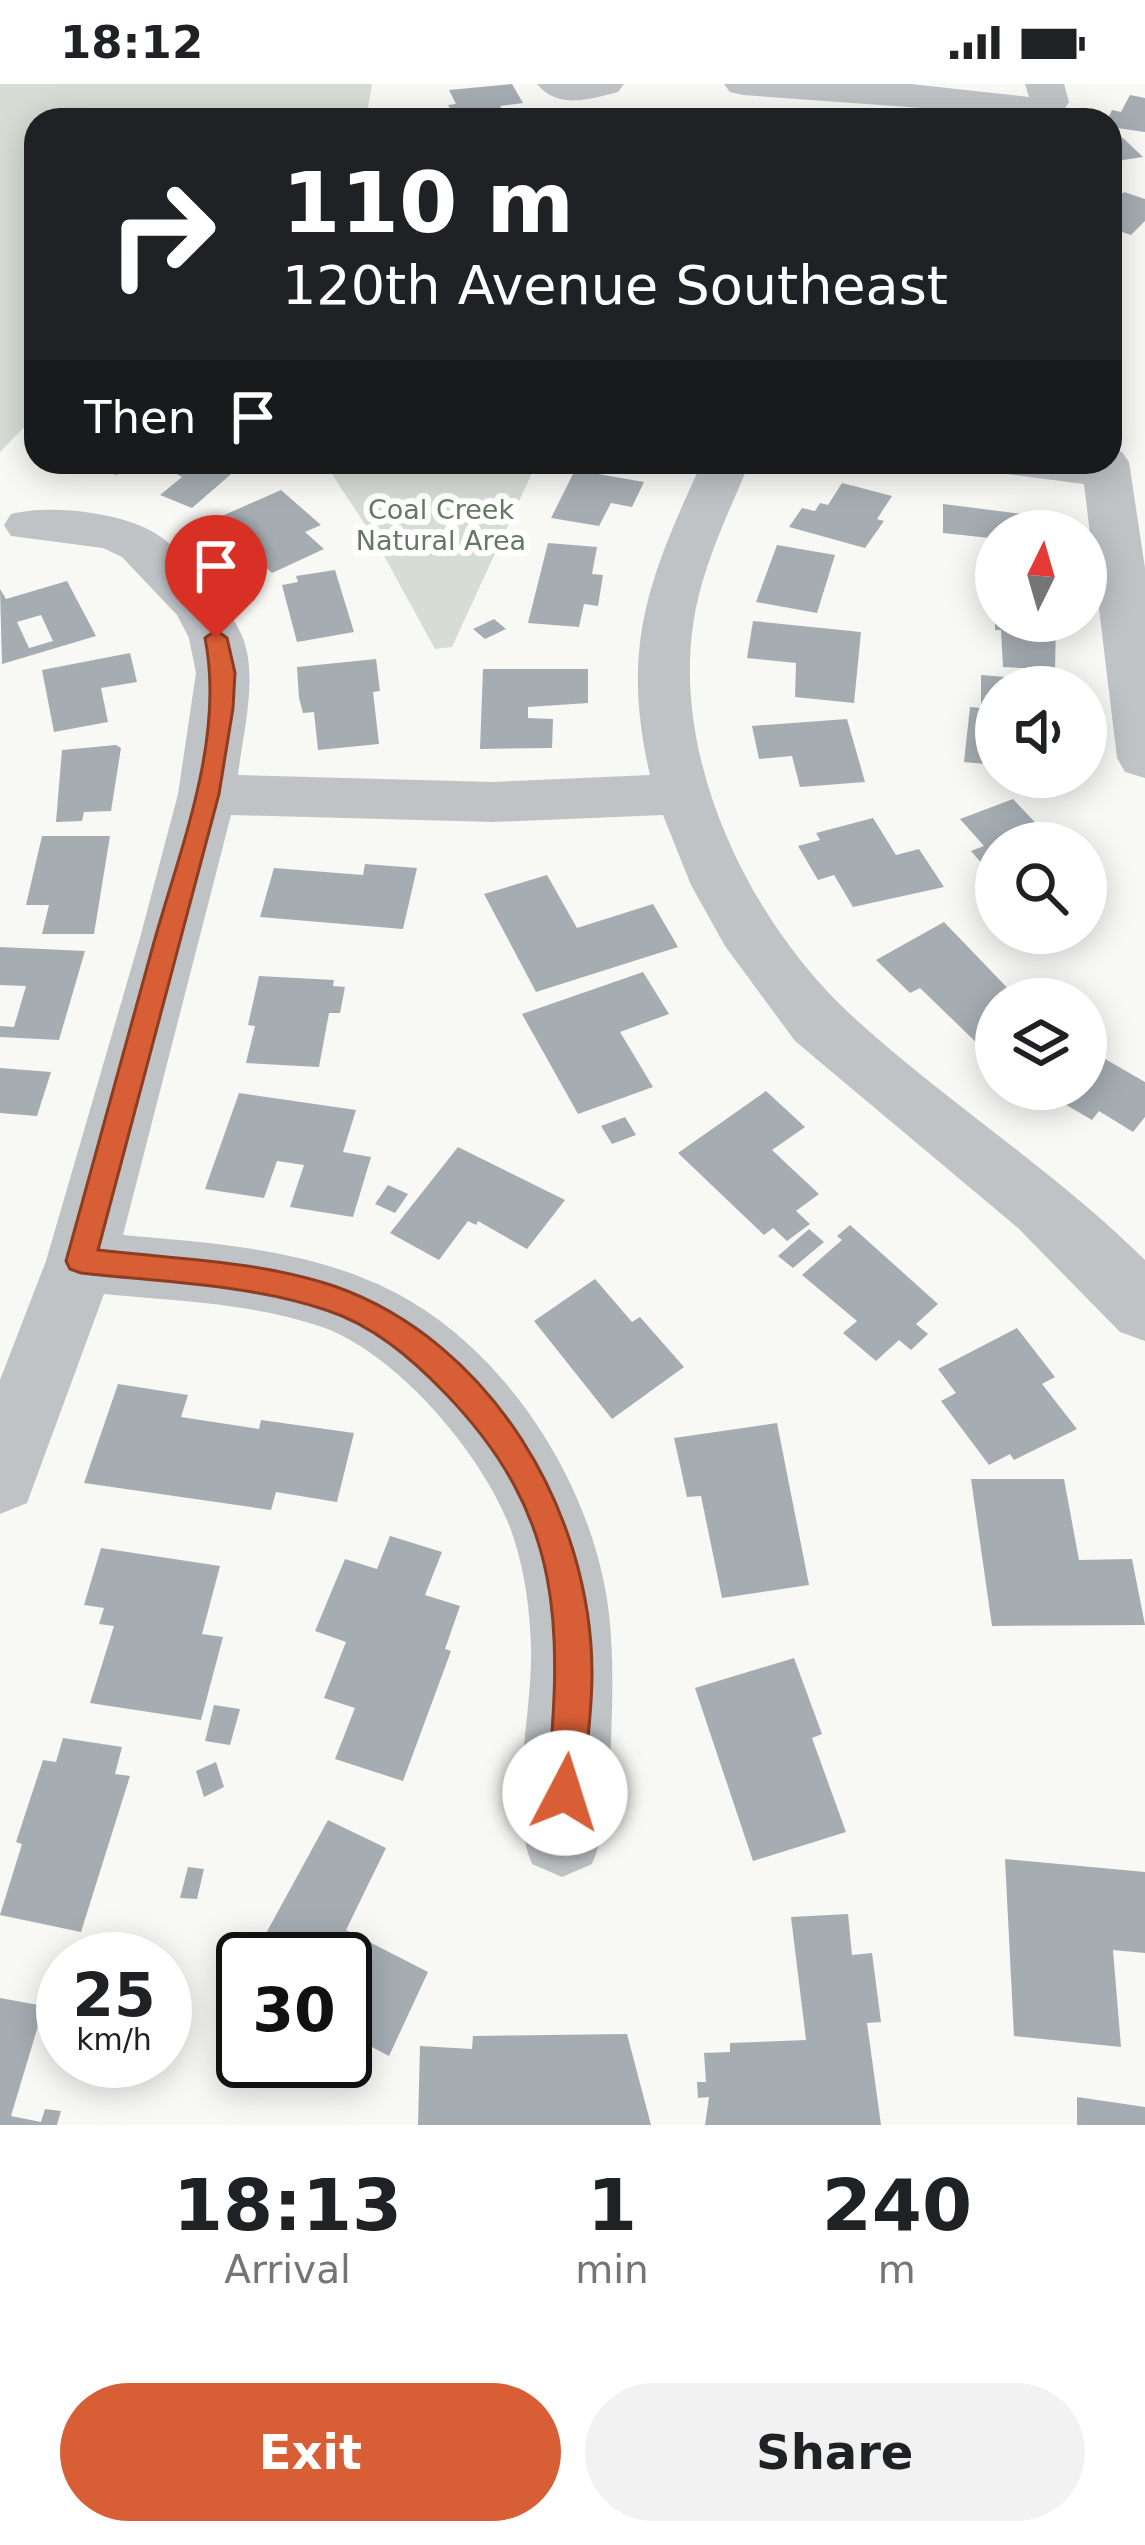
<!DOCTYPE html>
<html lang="en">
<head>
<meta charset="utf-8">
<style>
	:root { --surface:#fff; --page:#f2f2f2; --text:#202124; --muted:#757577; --accent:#d85e35 }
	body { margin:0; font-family:"DejaVu Sans",sans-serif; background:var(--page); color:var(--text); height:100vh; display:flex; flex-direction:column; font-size:45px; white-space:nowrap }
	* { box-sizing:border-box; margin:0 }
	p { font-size:39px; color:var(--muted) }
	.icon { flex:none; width:66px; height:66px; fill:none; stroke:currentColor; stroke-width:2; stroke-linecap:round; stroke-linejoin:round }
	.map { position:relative; height:2041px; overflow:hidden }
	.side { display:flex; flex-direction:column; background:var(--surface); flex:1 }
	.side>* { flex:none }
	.guide { position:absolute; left:24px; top:24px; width:1098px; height:366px; border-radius:36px; box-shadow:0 6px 30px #0003; background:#202124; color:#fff; overflow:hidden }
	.needle { width:78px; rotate:5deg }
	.buttons { position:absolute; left:975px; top:426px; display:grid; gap:24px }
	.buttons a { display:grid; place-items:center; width:132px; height:132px; border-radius:50%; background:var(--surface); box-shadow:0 6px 30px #0003; font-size:60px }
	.speed { position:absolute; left:36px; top:1848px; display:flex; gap:24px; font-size:60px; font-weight:700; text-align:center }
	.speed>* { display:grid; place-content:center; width:156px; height:156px; border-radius:50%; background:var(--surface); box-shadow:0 6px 30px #0003; line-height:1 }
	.speed small { font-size:30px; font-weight:400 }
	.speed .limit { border:6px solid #111; border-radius:18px; background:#fff; color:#111 }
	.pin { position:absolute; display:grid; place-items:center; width:102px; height:102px; color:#fff; margin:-123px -51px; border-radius:50% 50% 50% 0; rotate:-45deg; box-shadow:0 0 12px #0007 }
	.pin .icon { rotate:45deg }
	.me { position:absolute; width:132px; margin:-66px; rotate:5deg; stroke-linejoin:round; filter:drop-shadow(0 0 9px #0008) }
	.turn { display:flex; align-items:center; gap:42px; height:252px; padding:0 60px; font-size:54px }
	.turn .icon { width:156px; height:156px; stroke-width:2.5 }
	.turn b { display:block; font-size:84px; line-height:102px }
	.then { display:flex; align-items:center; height:114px; padding:0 60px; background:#0003; gap:24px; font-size:45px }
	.eta { display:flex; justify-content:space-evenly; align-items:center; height:204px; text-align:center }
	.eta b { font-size:72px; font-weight:700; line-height:84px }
	.primary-button { display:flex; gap:24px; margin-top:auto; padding:24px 60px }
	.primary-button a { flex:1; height:138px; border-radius:72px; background:var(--accent); color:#fff; font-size:48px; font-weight:700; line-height:138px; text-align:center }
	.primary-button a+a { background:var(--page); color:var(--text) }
	.status { display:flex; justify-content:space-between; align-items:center; height:84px; padding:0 60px; background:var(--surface); direction:ltr }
	.status svg { height:33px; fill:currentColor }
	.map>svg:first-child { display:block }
</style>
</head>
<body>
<div class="status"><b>18:12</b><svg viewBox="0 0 49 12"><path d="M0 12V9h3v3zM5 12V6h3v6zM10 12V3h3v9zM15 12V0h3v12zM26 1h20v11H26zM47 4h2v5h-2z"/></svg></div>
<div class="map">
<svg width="1145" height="2041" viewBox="0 0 1145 2041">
	<rect width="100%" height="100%" fill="#f8f8f5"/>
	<!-- green -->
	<g fill="#d7dcd5">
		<path d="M0,0H372L366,36H36V331L0,368Z"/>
		<path d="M324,378H537L452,563L435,565L377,459Z"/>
	</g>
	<!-- building -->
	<g fill="#a5adb3" fill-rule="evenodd">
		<path d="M512,0L523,19L500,22L506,33L468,36L465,30L454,32L448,21L456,20L449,6Z"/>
		<path d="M1130,11L1145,14V48L1110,43L1107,36L1112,26L1121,28Z"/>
		<path d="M1123,54L1143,73L1110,78V56Z"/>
		<path d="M1124,108L1145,115V137L1131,151L1110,144V122Z"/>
		<path d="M56,378H126L117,391Z"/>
		<path d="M155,378H245L192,424L160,411L182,393Z"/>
		<path d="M575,386L644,398L632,423L611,419L599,442L551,434Z"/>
		<path d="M842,399L892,412L877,435L884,437L865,464L789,443L802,424L815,427L820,419L828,421Z"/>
		<path d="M281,406L321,441L305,448L324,465L272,489L237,458L230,462L206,439Z"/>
		<path d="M943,420L1047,433L1048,447H996V485L992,484L990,454L943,449Z"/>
		<path d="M548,459L597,463L592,490L603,491L598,522L584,520L579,543L528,539Z"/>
		<path d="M777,461L835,471L817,529L756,518Z"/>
		<path d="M335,486L354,548L297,558L282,501L298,498L296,492Z"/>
		<path d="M67,497L96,552L2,580L0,505L6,515ZM41,531L53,557L29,564L17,538Z"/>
		<path d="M494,535L506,545L485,555L473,545Z"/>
		<path d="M753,537L861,548L854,619L795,613L796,579L747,574Z"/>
		<path d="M995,537H1056L1055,586L1003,583L1001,546H995Z"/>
		<path d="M130,569L137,598L101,604L108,638L54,648L42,586Z"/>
		<path d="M376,575L380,607L373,608L379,660L318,666L314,628L303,629L299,614L297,583Z"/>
		<path d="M483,585H588V619L528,623V634L553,635L552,664L480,665Z"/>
		<path d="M981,591L1056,597V603H996V681L964,678L970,623L981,624Z"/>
		<path d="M847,635L865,698L800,703L792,672L759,675L752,642Z"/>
		<path d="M116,661L121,664L111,727L84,728L82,737L56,738L62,666Z"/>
		<path d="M1013,715L1048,752L1053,756L1064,747L1081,759H996V789L992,791L971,767L984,762L960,735Z"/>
		<path d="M873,734L896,771L919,765L944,803L853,823L834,791L818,796L798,762L820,756L816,749Z"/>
		<path d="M42,752H110L94,850H42L49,821H26Z"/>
		<path d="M365,780L417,784L403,845L260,833L274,784L363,791Z"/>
		<path d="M547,791L577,844L653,820L678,863L536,908L484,810Z"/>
		<path d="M944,838L1018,915H996V954L981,963L920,904L910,909L876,876Z"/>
		<path d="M0,863L85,867L59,956L0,953V942L14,943L26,902L0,901Z"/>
		<path d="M643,888L669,930L620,948L653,1003L578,1030L522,930Z"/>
		<path d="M259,892L334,896L333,902L345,903L340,929H329L319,983L246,979L255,942L248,941Z"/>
		<path d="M1086,964L1145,998V1033L1133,1048L1099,1027L1092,1036L1039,1005H1086Z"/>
		<path d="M0,984L51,988L37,1032L0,1029Z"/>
		<path d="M766,1007L805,1043L772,1066L819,1110L796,1127L810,1140L787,1157L773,1144L764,1151L678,1069Z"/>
		<path d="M239,1009L356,1026L343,1068L371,1073L353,1133L290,1123L304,1081L277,1077L264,1114L205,1105Z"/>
		<path d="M625,1033L636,1051L612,1060L601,1042Z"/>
		<path d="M458,1063L565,1116L527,1165L478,1137L476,1141L468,1137L439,1176L390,1149Z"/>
		<path d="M388,1101L408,1110L395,1129L375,1120Z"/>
		<path d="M850,1141L938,1220L916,1240L928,1250L911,1266L899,1256L876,1277L843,1249L857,1237L802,1191L842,1156L837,1152Z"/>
		<path d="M809,1145L824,1158L793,1184L778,1172Z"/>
		<path d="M595,1195L632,1238L640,1233L684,1283L612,1335L534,1237Z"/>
		<path d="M1017,1244L1055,1293L1042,1300L1077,1345L1014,1376L1010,1370L989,1381L941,1317L956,1309L938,1285Z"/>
		<path d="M118,1300L188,1311L181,1333L259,1345L261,1336L354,1349L337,1418L276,1408L271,1426L84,1399Z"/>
		<path d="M777,1339L809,1501L722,1514L701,1412L687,1413L674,1354Z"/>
		<path d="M971,1395H1064L1079,1476L1132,1475L1145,1541L992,1542Z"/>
		<path d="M390,1452L442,1468L425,1511L460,1522L445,1565L451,1567L403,1697L335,1675L355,1624L324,1614L346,1558L315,1547L345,1475L377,1485Z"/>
		<path d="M101,1464L220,1482L202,1550L223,1553L201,1636L90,1619L114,1542L99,1540L104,1524L84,1521Z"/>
		<path d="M794,1574L822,1650L812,1654L846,1748L753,1777L695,1604Z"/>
		<path d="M214,1621L240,1625L230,1661L205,1657Z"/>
		<path d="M63,1654L122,1663L115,1690L130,1692L81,1848L0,1831L22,1760L16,1758L43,1676L56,1678Z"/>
		<path d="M216,1678L224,1703L204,1713L196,1687Z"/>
		<path d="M328,1736L386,1764L346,1846L428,1888L389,1972L345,1949V1875H252Z"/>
		<path d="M1005,1775L1145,1788V1869L1113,1866L1121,1963L1014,1952Z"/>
		<path d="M188,1783L204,1785L197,1815L180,1814Z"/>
		<path d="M848,1830L852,1871L872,1869L881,1938L867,1939L881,2041H705L709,2013L698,2014L697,1998H706L704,1969L730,1968V1959L806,1956L791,1833Z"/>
		<path d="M0,1914L44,1922L11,2032L41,2038L45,2025L61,2027L57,2041H0Z"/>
		<path d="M627,1950L651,2041H418L420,1962L472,1965L473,1952Z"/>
		<path d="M1077,2013L1145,2023V2041H1077Z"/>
	</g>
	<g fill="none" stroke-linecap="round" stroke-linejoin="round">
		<!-- minor -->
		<g fill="#bfc3c6" fill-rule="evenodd">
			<path d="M537,0H624L618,8C591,15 558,26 537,0Z"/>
			<path d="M724,0H911L1029,13L1025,0H1064L1069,18L1064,26L1028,36L977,28L743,11L730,8Z"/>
			<path d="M1110,365L1122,368L1129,378L1145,484V694L1125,688L1117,674L1084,400L991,388L984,378H1110Z"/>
			<path d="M702,378H750C728,430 701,484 693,541C673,680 751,839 852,932C946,1018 1054,1086 1145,1176V1257L1120,1248L1018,1144L795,957L725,862L691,801L663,731L493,738L231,731L123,1151C213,1159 308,1165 390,1206C501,1261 585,1389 606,1509C614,1557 613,1607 611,1655C609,1699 609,1740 592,1780L562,1793L532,1780C507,1720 533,1631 531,1563C530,1527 525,1489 514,1455C490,1378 399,1270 322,1243C253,1219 176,1217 104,1210L27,1419L0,1430V1296L46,1177L140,854L178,710L196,589L189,554L177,531L122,473L103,464L11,452L4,441L11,430C51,420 119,428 155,449C184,467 230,522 243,554C258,595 243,648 238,691L493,698L650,691C620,562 649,494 702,378Z"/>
		</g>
	</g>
	<!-- route -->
	<path fill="#d85e35" stroke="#8c3d22" stroke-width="3" d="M216,546L227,554L235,589L233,624L219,710L98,1166C176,1175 259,1177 334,1202C491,1257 592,1428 592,1590C592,1630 586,1670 582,1709L577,1722L565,1727L552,1722L547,1709C562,1546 567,1435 445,1309C411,1274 373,1241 326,1226C248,1200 161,1198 81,1189L70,1185L66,1177C96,1070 125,964 154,858C181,762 225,654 205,554Z"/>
	<g text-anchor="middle" stroke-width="12" stroke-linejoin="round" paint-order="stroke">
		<!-- far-park labels -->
		<g font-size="27" fill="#667763" stroke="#fff">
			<text x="441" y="435">Coal Creek<tspan x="441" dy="31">Natural Area</tspan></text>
		</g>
	</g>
</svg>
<div class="buttons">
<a><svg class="needle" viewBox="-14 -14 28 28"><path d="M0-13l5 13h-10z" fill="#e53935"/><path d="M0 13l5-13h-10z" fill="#757577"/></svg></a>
<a><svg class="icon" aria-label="sound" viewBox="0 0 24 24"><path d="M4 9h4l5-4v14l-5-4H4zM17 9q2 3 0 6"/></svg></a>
<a><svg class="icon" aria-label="search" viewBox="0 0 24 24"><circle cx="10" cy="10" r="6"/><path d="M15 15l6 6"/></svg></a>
<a><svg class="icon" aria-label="layers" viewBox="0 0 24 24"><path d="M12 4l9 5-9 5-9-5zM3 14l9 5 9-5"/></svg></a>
</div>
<div class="speed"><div>25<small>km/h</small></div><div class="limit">30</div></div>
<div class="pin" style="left:216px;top:554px;background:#d93025"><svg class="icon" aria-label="arrive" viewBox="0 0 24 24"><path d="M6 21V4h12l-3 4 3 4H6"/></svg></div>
<svg class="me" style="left:565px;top:1709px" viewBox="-20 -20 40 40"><circle r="19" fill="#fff"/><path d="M0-13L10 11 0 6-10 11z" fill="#d85e35"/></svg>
<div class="guide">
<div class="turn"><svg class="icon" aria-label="right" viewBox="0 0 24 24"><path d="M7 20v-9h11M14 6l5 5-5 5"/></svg><div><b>110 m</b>120th Avenue Southeast</div></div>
<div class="then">Then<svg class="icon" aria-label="arrive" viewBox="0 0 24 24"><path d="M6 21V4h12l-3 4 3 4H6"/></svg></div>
</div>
</div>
<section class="side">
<div class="eta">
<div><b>18:13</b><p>Arrival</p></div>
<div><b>1</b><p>min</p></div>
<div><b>240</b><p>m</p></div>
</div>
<div class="primary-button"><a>Exit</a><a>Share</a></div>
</section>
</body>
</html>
